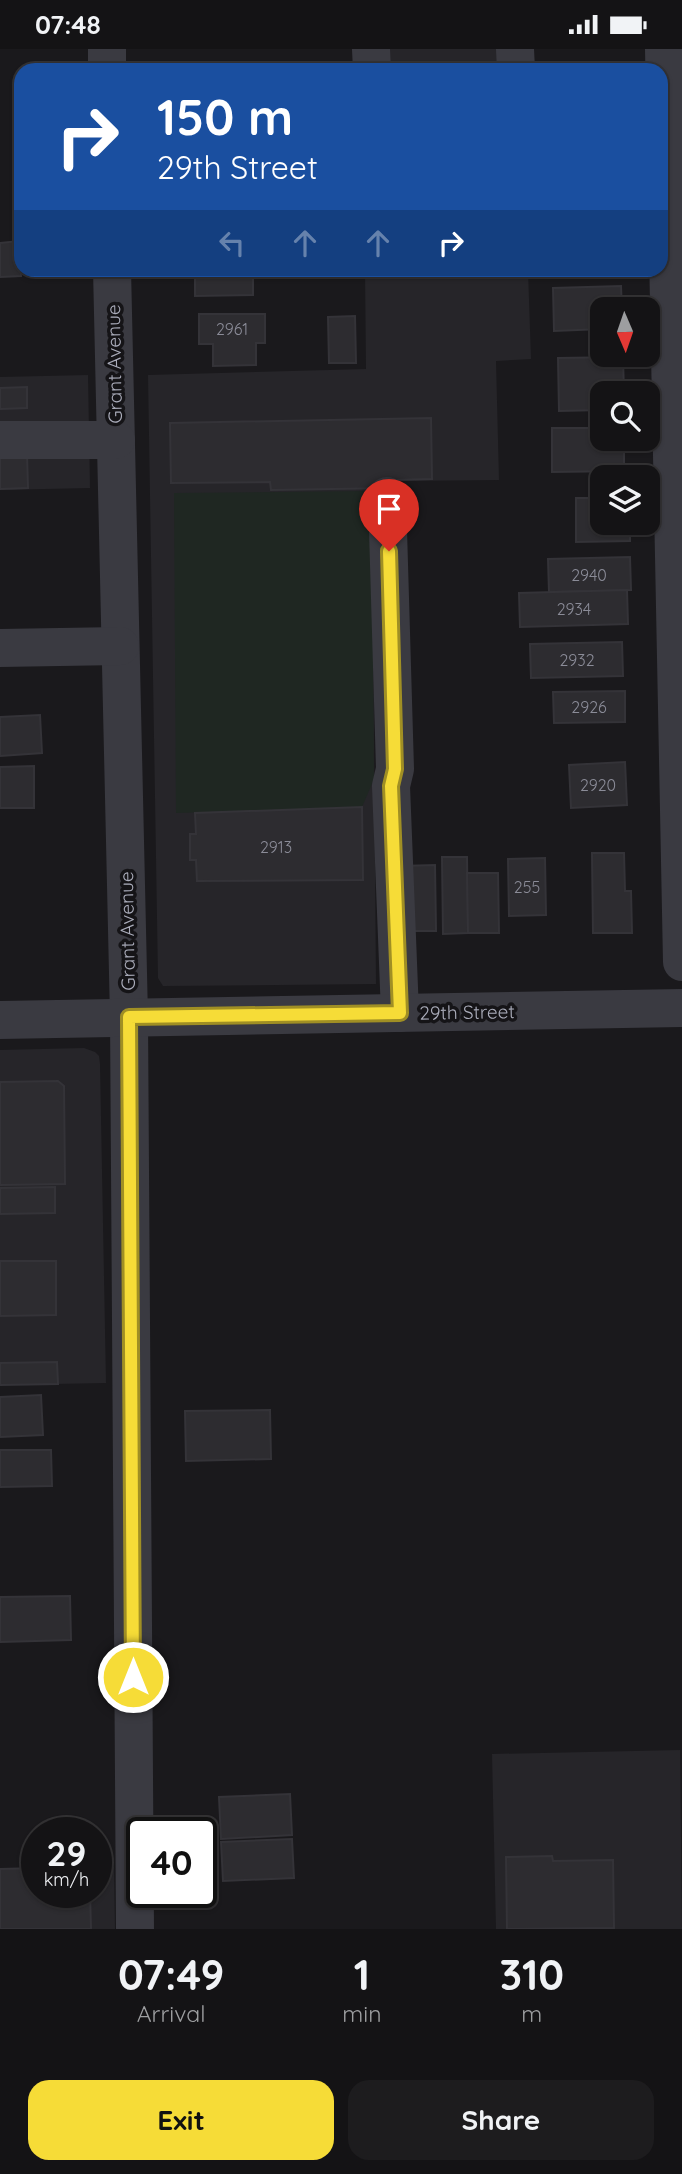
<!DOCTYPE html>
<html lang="en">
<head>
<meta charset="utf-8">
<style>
	:root { --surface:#141315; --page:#1d1c1e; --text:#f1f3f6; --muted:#9d9ea0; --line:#333234; --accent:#f6dc37 }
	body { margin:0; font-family:Quicksand,sans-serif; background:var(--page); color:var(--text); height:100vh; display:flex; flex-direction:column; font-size:26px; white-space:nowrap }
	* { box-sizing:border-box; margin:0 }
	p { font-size:23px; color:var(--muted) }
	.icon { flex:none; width:38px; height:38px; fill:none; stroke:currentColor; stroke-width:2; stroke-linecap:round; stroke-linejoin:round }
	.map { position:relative; height:1880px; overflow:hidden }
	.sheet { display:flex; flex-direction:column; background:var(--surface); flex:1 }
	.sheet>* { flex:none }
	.hud { position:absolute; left:14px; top:14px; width:654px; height:214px; border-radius:21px; box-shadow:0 2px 5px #0004,0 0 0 2px var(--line); background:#1a4fa0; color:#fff; overflow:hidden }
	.needle { width:46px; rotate:178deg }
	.buttons { position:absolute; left:590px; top:248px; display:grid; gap:14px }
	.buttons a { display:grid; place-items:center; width:70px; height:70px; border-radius:14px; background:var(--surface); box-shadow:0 2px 5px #0004,0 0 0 2px var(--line); font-size:35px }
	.speed { position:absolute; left:21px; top:1768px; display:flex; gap:14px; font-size:35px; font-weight:700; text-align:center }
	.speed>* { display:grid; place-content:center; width:91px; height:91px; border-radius:50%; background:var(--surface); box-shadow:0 2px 5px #0004,0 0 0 2px var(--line); line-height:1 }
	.speed small { font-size:18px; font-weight:400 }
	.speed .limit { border:4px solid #111; border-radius:10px; background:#fff; color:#111 }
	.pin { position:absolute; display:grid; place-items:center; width:60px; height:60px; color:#fff; margin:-72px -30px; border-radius:50% 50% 50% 0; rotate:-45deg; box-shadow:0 0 7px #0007 }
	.pin .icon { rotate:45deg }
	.me { position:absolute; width:77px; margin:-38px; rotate:0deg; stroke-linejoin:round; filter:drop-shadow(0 0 5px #0008) }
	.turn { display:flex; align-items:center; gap:24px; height:147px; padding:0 28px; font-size:32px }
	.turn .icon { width:91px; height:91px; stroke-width:2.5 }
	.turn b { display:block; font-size:49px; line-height:60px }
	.lanes { display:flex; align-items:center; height:66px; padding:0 28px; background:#0003; justify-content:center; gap:35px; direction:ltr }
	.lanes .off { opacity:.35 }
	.eta { display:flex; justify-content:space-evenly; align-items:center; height:119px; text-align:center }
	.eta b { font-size:42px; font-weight:700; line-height:49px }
	.button { display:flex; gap:14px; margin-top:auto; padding:14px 28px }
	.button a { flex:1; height:80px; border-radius:21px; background:var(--accent); color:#111; font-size:28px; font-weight:700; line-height:80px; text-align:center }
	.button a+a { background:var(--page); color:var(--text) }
	.status { display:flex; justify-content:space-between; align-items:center; height:49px; padding:0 35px; background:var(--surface); direction:ltr }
	.status svg { height:19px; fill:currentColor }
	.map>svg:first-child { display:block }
</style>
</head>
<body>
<div class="status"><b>07:48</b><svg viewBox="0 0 49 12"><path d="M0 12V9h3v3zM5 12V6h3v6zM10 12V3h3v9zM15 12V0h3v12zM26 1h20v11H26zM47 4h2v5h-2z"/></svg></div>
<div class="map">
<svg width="682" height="1880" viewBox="0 0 682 1880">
	<rect width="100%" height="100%" fill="#1a191c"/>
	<!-- built -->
	<g fill="#262529">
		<path d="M362,0H522L523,21H362Z"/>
		<path d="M365,221H528L531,310L496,312L499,431L397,432L372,443L376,935L163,937L158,929L148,326L366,320Z"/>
		<path d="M88,326L90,439L0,441V328Z"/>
		<path d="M84,999L95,1003L99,1007L100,1015L106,1334L0,1336V1001Z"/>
		<path d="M680,1701L682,1880H496L492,1705Z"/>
		<path d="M96,1818H114L115,1880H0V1820L37,1819V1843H96Z"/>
	</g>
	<!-- green -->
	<path fill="#1f2722" d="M372,442L374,730L362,758L176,764L174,444Z"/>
	<!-- building -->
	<g fill="#2d2c30" stroke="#343338" stroke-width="2">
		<path d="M341,13V21H302L301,14Z"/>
		<rect x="173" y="14" width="69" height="7"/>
		<path d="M19,192L21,227L0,228V194Z"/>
		<path d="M195,220H253V246L195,247Z"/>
		<path d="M621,237L622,261H602V280L554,282L553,239Z"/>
		<path d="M199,265H265V294H256V316L213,317V295H199Z"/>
		<path d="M355,267L356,314H329L328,268Z"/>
		<path d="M623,308L624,345H602V361L559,362L558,309Z"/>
		<path d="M27,338V359L0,360V339Z"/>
		<path d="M431,369L432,430L394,431V439L271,441L270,433L171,434L170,374Z"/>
		<path d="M552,379H602V390H633V401H624V422L552,423Z"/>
		<path d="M0,405H27L28,439L0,440Z"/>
		<path d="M576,449H602V474H630V492L576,493Z"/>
		<path d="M630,508L631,541L549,543L548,510Z"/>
		<path d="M627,541L628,575L520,578L519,544Z"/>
		<path d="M622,593L623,627L531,629L530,595Z"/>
		<path d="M625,642V673L554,674L553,643Z"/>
		<path d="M40,666L42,704L0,707V668Z"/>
		<path d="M625,713L627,756L571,759L569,716Z"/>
		<path d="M34,717V759H0V718Z"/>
		<path d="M362,758L363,831L197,832L196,811H190V785H196L195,764Z"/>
		<path d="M592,804H624L625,842H631L632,884H593Z"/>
		<path d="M442,808H467L468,884L443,885Z"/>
		<path d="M545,809L546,866L509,867L508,810Z"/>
		<path d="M435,816L436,882H408L401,817Z"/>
		<path d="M467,824H498L499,884H468Z"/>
		<path d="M58,1032L64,1037L65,1135L0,1136V1033Z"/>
		<path d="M55,1138V1164L0,1165V1139Z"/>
		<path d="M0,1212H56V1266L0,1267Z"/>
		<path d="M57,1313L58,1335L0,1336V1314Z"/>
		<path d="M41,1346L43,1386L0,1388V1348Z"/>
		<path d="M270,1361L271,1410L186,1412L185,1362Z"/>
		<path d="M0,1401H51L52,1437L0,1438Z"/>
		<path d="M70,1547L71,1591L0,1593V1548Z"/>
		<path d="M290,1745L292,1786L221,1790L219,1748Z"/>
		<path d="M292,1790L294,1829L223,1832L221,1793Z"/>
		<path d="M552,1807L553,1812L613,1811L614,1879L507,1880L506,1808Z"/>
		<path d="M37,1819V1843H90L91,1880H0V1820Z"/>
	</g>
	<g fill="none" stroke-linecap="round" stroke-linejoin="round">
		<!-- minor -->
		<g stroke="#3a3a41" stroke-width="38">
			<path d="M107,0V21"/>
			<path d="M371,0L372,21"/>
			<path d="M515,0L516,21"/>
			<path d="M664,0L682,913"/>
			<path d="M112,220L129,968L135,1880"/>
			<path d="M0,391H116"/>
			<path d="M387,447L395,720L391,737L400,964"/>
			<path d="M0,599L120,597"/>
			<path d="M0,971L682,959"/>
		</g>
	</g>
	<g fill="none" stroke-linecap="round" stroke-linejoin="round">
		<!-- route casing -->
		<g stroke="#a08f24" stroke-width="18">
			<path id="route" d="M133,1628L129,968L400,964L391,737L395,720L389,502"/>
		</g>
		<!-- route -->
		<use href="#route" stroke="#f6dc37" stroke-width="12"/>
	</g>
	<g text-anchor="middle" stroke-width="7" stroke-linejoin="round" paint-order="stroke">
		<!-- number labels -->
		<g font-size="16" fill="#8b8c98">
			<text x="232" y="286">2961</text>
			<text x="589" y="532">2940</text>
			<text x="574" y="566">2934</text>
			<text x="577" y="617">2932</text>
			<text x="589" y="664">2926</text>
			<text x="598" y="742">2920</text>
			<text x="276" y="804">2913</text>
			<text x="527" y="844">255</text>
		</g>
		<!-- street labels -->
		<g font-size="19" fill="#abadbb" stroke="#151417">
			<text transform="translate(114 315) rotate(-91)" y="7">Grant Avenue</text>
			<text transform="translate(127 882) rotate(-91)" y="7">Grant Avenue</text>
			<text transform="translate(467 963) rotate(-1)" y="7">29th Street</text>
		</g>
	</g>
</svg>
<div class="buttons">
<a><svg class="needle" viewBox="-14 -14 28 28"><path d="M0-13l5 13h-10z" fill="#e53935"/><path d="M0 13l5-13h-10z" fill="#9d9ea0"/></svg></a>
<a><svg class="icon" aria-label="search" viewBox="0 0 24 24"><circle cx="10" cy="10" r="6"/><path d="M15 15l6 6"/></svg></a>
<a><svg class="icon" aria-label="layers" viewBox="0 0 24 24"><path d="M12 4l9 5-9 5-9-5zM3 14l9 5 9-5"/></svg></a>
</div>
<div class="speed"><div>29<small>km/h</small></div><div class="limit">40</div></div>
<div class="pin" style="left:389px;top:502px;background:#d93025"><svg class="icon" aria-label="arrive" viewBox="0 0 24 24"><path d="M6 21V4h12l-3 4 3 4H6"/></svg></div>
<svg class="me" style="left:133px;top:1628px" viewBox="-20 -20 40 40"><circle r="17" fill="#f6dc37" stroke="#fff" stroke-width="3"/><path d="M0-11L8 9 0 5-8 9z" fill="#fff"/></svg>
<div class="hud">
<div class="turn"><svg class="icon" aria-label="right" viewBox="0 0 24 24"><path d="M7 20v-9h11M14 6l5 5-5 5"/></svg><div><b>150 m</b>29th Street</div></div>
<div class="lanes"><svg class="icon off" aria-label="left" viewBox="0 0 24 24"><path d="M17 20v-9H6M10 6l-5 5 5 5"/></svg><svg class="icon off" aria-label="ahead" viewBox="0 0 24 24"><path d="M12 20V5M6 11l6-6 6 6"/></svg><svg class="icon off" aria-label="ahead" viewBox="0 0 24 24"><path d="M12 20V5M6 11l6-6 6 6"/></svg><svg class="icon" aria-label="right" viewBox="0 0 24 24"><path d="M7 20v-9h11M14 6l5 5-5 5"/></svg></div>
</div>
</div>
<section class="sheet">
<div class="eta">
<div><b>07:49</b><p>Arrival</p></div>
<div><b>1</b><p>min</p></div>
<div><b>310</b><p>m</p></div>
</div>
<div class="button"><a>Exit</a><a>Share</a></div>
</section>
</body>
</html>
